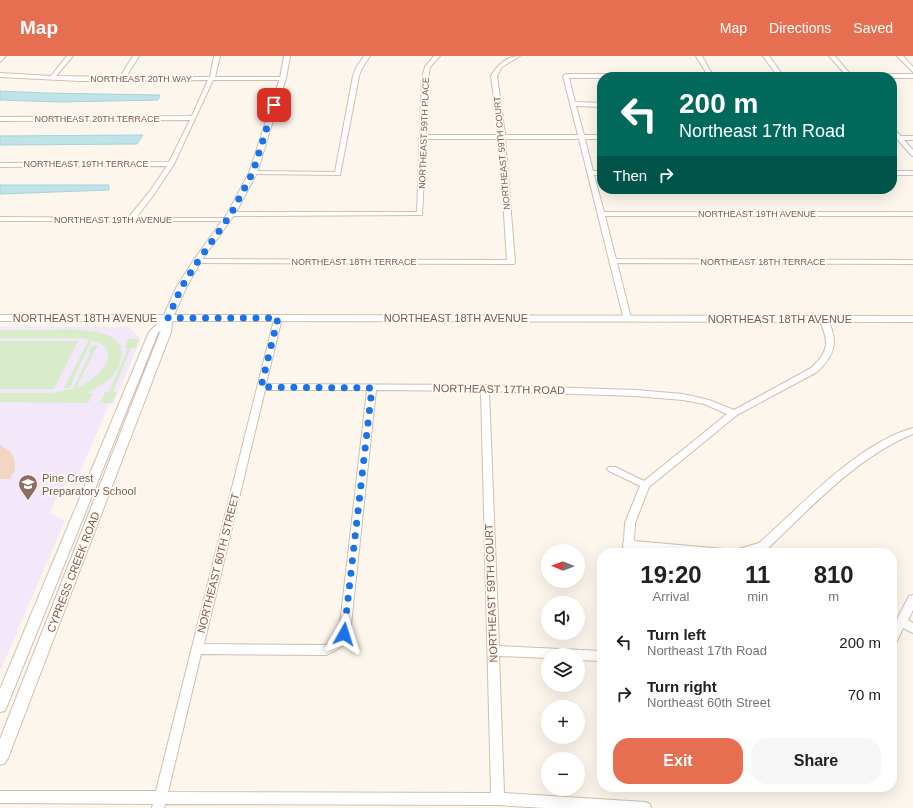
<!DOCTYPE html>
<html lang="en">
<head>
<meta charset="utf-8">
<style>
	:root { --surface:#fff; --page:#f6f6f6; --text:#202124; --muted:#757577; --accent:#e76f51 }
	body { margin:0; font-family:Helvetica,sans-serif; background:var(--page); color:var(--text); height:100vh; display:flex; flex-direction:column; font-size:15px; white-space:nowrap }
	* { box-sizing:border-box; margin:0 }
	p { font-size:13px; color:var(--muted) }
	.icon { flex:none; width:22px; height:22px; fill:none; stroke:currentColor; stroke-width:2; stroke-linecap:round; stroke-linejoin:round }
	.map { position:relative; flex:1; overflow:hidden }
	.side { position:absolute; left:597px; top:492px; width:300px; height:244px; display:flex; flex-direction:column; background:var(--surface); border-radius:16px; box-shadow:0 4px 16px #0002 }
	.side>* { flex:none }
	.banner { position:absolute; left:597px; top:16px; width:300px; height:122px; border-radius:16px; box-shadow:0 4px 16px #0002; background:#00695c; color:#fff; overflow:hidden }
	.needle { width:26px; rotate:271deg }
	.buttons { position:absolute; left:541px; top:488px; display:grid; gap:8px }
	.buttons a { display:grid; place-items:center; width:44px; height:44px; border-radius:50%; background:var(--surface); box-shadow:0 4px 16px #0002; font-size:20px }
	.pin { position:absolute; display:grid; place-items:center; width:34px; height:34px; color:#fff; margin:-17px; border-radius:8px; box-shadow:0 2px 6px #0006 }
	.me { position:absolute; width:44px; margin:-22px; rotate:6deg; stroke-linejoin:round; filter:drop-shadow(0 0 3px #0008) }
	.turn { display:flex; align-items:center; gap:14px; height:84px; padding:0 16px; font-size:18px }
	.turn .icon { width:52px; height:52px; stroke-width:2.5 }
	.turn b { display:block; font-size:28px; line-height:34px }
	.then { display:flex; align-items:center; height:38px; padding:0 16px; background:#0003; gap:8px; font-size:15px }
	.eta { display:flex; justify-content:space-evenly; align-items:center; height:68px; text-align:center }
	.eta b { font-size:24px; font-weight:800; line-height:28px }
	.primary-button { display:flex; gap:8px; margin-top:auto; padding:8px 16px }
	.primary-button a { flex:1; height:46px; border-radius:16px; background:var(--accent); color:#fff; font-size:16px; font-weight:800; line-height:46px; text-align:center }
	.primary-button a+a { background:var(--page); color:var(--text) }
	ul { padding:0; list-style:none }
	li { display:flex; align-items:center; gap:12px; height:52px; padding:0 16px }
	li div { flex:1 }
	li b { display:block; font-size:15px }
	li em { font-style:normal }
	header { display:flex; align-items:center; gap:24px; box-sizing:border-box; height:56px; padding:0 20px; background:var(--accent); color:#fff }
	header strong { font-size:19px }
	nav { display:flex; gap:22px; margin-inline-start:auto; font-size:14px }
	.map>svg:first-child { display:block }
</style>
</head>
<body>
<header>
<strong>Map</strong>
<nav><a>Map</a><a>Directions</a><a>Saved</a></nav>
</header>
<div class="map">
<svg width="913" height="752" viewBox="0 0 913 752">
	<rect width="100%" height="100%" fill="#fdf6ec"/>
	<!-- education -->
	<path fill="#f3e8fa" d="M0,271H129L141,283L113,348L109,349L77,422L60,433L50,457L64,464V467L0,615Z"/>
	<!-- green -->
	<g fill="#d8ecc9">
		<path d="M0,274C15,274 31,274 46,274C66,274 130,268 121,304C118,320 101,330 87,337H93L88,347L0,346V337H51L73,333L90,297L89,296L92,289H98L76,332C96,324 128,296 92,284L73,323H74L70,332H64L89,283L77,282H0Z"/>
		<path d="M128,283H139L136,292H131L113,336H117L112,347H100L105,336H109L128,292H125Z"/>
		<path d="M0,285H78L54,333H0Z"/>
	</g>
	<!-- water -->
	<g fill="#bfe3e8" stroke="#a5d3da">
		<path d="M0,35L44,37L160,39L158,44L59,46L0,44Z"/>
		<path d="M143,79L137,88L0,89V80Z"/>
		<path d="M0,129H109V134L0,138Z"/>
	</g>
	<!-- building -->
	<path fill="#f3d5c3" d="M0,389L11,396L14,402L15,414L10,423H0Z"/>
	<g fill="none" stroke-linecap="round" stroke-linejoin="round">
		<!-- minor casing -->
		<g stroke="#d1beb0" stroke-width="2">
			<g id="minor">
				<path d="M6,0L0,6V0Z"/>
				<path d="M67,0H73L56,20L120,21L133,0H139L126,21H210L214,0H220L215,21H285L286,22L283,24H213L174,108L155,137L136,162H227L229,163V165H0V161L128,162L150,135L167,110L0,111V107L169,106L190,64L0,65V61L192,60L208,24L80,25L0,21V17L51,20Z"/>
				<path d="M364,0H370L362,12L359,20L340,119L251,118V116L253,115L335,116L353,20L356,12Z"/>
				<path d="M434,0H440L430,11L428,22L426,79H499L491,20C497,9 507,0 520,0L502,11L497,20L505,79H578L563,20L566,18H707L696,0H702L712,18H776L763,0H769L782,18H845L829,0H835L850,18H913V22H569L575,46L602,47V51L576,50L584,79H602V83H585L593,115H602V119H594L604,156H913V160H605L616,203L913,204V208L617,207L631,262L630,264H624L579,83H505L515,206L514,208L194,207V203H197L507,204L499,83H426L422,159L231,160L228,158L231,156H417L422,22L425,11Z"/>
				<path d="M897,0H903L913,11V16Z"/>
				<path d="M892,71L901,80H913V84H904L913,94V100L911,99L898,84L894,83L893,82L895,80L892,77Z"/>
				<rect x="892" y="115" width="21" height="4"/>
				<path d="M275,260H281L282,262L266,328L485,329L636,334L683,338L709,344L734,354L811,312C830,295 829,285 819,263L820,261H826C839,284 836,298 817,316L737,359L649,431L635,467L634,485L735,494L759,487C802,449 858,387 913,372V378C855,402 812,451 767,493L756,497H687L634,492V497H624L623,488L624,485L625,467L640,430L609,415L607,413L609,411H615L644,425L727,358L704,348L683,344L636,340L489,335L499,590L602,595V605L578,604V599H548V602L499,600L504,737L645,746L650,748L651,752H544L498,749L165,748L164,752H152L153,748L0,747V735H156ZM265,334H367L339,577L333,585L325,589L204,588ZM376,334L481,335L491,737L168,736L201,598L326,599C337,595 344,589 350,578Z"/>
				<path d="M913,539V554L908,564L913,567V577L903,572L896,587L892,589V573L909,540Z"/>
			</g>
		</g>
		<!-- tertiary casing -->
		<g stroke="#d1beb0" stroke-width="2">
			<path id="tertiary" d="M284,0H290L286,22L257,117L235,158L201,205L186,232L174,259L913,260V266L172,265L171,276L8,702L5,707L0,709V683L161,274L158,277L7,650L5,655L0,656V633L149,276L160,265H0V259H164L176,232L193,205L227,158L249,117L280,22Z"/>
		</g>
		<!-- minor -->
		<use href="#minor" fill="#fff" fill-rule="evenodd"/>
		<!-- tertiary -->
		<use href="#tertiary" fill="#fff" fill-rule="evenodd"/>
	</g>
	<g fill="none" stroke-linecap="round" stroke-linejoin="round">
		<!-- route -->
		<path stroke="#1a73e8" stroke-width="7" stroke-dasharray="0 12.6" d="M274,49L253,116L231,158L194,211L181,232L168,262H278L261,331L372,332L344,578"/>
	</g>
	<!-- icons -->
	<defs>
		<g id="school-pin" transform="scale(1)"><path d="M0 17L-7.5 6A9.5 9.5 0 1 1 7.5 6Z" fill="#8d6e63" stroke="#fffaf3"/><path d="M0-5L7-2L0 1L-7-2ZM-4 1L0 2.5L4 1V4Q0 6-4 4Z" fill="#fff"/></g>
	</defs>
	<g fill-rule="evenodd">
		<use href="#school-pin" x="28" y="428"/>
	</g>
	<g text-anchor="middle" stroke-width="3.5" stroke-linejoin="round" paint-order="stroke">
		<!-- far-street labels -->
		<g font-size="9" fill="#7a5c4d" stroke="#fffaf3">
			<text x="141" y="26">NORTHEAST 20TH WAY</text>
			<text x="97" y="66">NORTHEAST 20TH TERRACE</text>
			<text transform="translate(424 77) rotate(-88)" y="3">NORTHEAST 59TH PLACE</text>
			<text transform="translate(502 97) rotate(-95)" y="3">NORTHEAST 59TH COURT</text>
			<text x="86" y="111">NORTHEAST 19TH TERRACE</text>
			<text x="757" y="161">NORTHEAST 19TH AVENUE</text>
			<text x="113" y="167">NORTHEAST 19TH AVENUE</text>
			<text x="354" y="209">NORTHEAST 18TH TERRACE</text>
			<text x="763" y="209">NORTHEAST 18TH TERRACE</text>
		</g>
		<!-- street labels -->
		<g font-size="11" fill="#7a5c4d" stroke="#fffaf3">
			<text x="85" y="266">NORTHEAST 18TH AVENUE</text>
			<text x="456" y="266">NORTHEAST 18TH AVENUE</text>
			<text x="780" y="267">NORTHEAST 18TH AVENUE</text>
			<text transform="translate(499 333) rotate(1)" y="4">NORTHEAST 17TH ROAD</text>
			<text transform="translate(218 507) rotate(-76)" y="4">NORTHEAST 60TH STREET</text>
			<text transform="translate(73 516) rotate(-69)" y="4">CYPRESS CREEK ROAD</text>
			<text transform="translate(491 537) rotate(-92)" y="4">NORTHEAST 59TH COURT</text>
		</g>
		<!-- education labels -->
		<g font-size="11" fill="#785e54" stroke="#fffaf3" text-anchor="start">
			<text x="42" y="426">Pine Crest<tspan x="42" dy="13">Preparatory School</tspan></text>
		</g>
	</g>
</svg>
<div class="buttons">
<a><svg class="needle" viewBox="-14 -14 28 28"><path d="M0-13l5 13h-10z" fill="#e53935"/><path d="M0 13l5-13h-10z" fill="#757577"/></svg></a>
<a><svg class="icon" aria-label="sound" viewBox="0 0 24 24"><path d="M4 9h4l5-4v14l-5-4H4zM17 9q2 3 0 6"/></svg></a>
<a><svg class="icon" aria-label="layers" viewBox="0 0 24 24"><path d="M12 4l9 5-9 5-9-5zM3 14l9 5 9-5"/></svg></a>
<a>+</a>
<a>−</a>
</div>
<div class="pin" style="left:274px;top:49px;background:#d93025"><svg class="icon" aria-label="arrive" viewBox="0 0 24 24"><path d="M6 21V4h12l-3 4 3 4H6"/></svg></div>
<svg class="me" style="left:344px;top:578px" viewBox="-20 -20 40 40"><path d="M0-17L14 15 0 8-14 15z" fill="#1a73e8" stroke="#fff" stroke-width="4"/></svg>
<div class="banner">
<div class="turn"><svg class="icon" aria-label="left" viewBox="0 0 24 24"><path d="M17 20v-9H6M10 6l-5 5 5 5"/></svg><div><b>200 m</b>Northeast 17th Road</div></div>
<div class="then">Then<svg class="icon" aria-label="right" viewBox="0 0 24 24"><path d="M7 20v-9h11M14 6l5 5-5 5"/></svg></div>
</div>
<section class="side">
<div class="eta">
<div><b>19:20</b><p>Arrival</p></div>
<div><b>11</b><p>min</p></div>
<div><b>810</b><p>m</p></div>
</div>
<ul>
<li><svg class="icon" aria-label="left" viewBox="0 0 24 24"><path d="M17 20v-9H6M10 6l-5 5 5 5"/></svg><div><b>Turn left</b><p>Northeast 17th Road</p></div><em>200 m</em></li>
<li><svg class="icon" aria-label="right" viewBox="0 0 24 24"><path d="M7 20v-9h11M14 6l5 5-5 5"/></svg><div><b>Turn right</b><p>Northeast 60th Street</p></div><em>70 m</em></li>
</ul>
<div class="primary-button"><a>Exit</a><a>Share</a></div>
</section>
</div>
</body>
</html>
